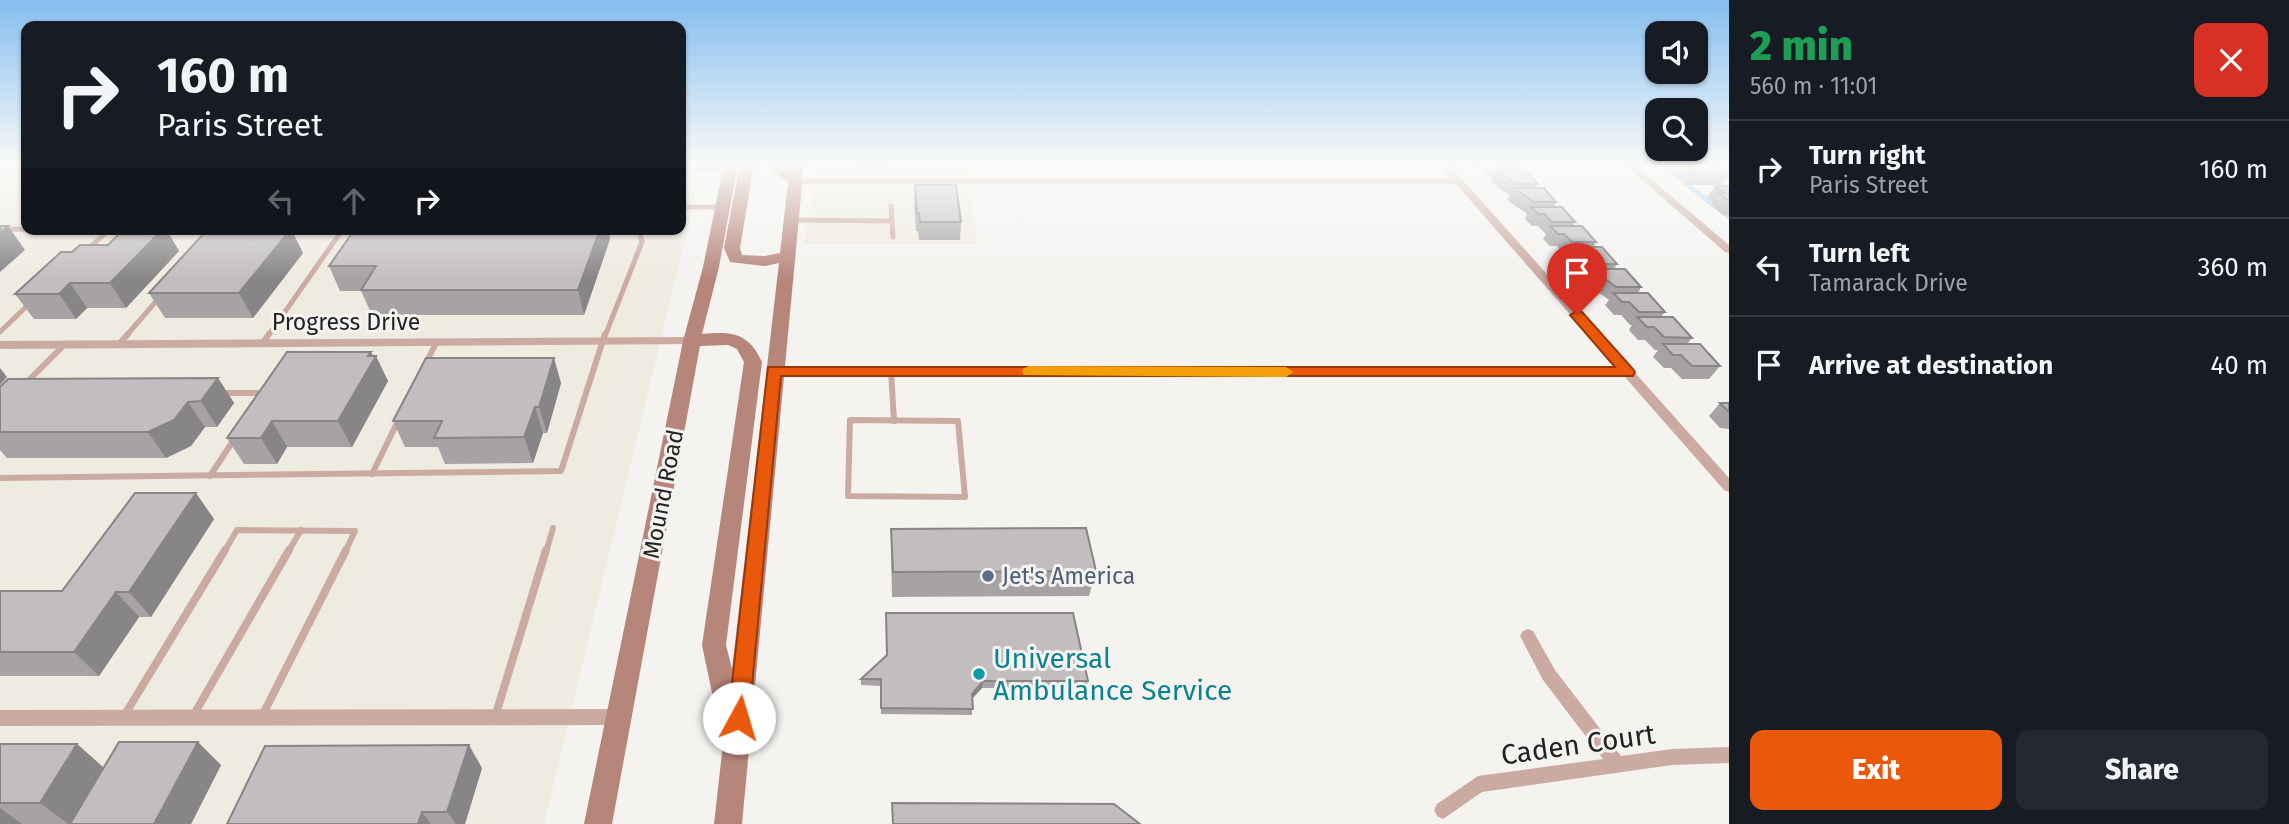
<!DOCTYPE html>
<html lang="en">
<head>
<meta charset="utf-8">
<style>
	:root { --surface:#171b24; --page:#242831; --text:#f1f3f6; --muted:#9ea1a6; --line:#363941; --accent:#ea580c }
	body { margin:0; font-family:"Fira Sans",sans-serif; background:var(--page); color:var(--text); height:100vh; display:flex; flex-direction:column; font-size:26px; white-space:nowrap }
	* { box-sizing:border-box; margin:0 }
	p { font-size:23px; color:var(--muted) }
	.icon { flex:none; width:38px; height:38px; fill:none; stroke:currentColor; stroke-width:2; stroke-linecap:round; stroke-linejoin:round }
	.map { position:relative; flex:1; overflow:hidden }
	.details { display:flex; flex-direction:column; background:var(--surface); width:560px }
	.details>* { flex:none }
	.banner { position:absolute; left:21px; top:21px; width:665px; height:214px; border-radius:14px; box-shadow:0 2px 5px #0004; background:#171b24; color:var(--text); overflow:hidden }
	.fabs { position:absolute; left:1645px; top:21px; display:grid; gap:14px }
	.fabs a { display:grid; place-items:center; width:63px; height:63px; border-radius:14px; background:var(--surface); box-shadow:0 2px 5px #0004; font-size:35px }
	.pin { position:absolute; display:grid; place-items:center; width:60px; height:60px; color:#fff; margin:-72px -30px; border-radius:50% 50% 50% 0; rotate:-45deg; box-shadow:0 0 7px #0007 }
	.pin .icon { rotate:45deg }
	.me { position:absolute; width:77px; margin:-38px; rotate:6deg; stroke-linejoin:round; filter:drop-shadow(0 0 5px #0008) }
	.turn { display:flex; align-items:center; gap:24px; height:147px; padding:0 21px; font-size:32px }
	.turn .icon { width:91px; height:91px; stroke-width:2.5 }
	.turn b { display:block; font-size:49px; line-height:60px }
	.lanes { display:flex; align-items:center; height:66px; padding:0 21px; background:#0003; justify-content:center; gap:35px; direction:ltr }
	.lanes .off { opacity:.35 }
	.round { display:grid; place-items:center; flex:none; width:74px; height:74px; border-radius:14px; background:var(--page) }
	.headline { display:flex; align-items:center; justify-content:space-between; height:119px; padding:0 21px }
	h1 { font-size:42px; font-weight:800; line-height:52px; color:#1e9e55 }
	.action { display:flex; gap:14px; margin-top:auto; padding:14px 21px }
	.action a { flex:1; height:80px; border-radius:14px; background:var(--accent); color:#fff; font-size:28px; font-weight:800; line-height:80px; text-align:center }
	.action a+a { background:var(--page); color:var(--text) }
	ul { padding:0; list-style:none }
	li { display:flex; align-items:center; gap:21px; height:98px; padding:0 21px; border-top:2px solid var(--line) }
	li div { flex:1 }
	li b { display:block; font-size:26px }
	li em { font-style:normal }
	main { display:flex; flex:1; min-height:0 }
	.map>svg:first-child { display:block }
</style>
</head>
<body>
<main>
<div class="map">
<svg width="1729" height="824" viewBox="0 0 1729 824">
	<rect width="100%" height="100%" fill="#f4f3f0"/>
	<!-- built -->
	<g fill="#eeebe0">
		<path d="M0,164H26V229H681V164H703L544,824H0Z"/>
		<path d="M817,164H965L978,244H804Z"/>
	</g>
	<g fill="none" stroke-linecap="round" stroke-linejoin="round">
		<!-- stream -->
		<path stroke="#92cdfc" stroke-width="4.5" d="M1661,164L1729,217"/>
		<!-- service-far2 -->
		<g stroke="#cbaaa2" stroke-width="5">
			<path d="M681,170H729"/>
			<path d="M891,206L892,221"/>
			<path d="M681,207H721"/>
			<path d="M792,220L892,221L893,237"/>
			<path d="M0,229L131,230"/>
			<path d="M159,230L215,231"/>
			<path d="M285,231L340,229"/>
			<path d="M88,249L109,230"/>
			<path d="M0,332L29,304"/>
			<path d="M126,336L159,298"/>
			<path d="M268,336L343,229"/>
			<path d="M605,336L642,242L638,229"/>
		</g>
		<!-- service-far1 -->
		<g stroke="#cbaaa2" stroke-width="6">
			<path d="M119,344L128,334"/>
			<path d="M262,344L269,334"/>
			<path d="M425,365L436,343"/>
			<path d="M891,371L894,421"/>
			<path d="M26,383L64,345"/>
			<path d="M221,393H265"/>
			<path d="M850,420L958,421L965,497L848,496Z"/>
			<path d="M372,474L399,419"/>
			<path d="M210,476L235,438"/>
			<path d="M0,478L561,471L605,334"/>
			<path d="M224,552L237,530L355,531L345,552"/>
			<path d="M288,552L301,530"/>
			<path d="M546,552L553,528"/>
		</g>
		<!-- service -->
		<g stroke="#cbaaa2" stroke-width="8">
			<path d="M124,716L225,550"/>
			<path d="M193,716L289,550"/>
			<path d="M262,716L346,550"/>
			<path d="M495,717L546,550"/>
		</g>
		<!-- minor -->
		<g fill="#cbaaa2" fill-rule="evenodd">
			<path d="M1439,164H1448L1462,179L1729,478V492L1724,490L1624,376L774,375L768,371L774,367L1617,368L1456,184H795L790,181L795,178H1451Z"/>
			<path d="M1624,164H1633L1729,245V253L1725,252Z"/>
			<path d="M692,337L696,338L698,341L696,344L0,349V341Z"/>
			<path d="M1528,629L1533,631L1555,670L1621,756L1672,749L1729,747V763L1672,765L1482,792L1443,819L1437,816L1434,810L1437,804L1478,776L1603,759L1543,680L1520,636L1523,631Z"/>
			<path d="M620,709L626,712L628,717L626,722L620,725L0,726V710Z"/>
		</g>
		<!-- secondary -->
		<path fill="#b6867b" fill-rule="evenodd" d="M724,164H738L719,267L702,334C732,331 749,333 762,362L726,645L732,669L779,263L765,266L730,262L724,248L740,164H754L740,248L742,255L765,256L780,253L788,182L772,170L770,164H784L789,170L790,164H804L742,824H714L724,735L719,726L702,645L744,362L737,349L728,345L700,346L612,824H584L683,341L703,267Z"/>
	</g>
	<!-- wall -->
	<g fill="#a7a3a4">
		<path d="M842,164H885V166L842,165Z"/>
		<path d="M1476,164H1518L1520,166L1518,170L1538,184L1535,188L1556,202L1554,207L1575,222L1573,226L1596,242L1593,247L1617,264L1614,269L1641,287L1638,293L1665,312L1661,317L1692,338L1687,344L1720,366L1709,379H1682L1671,368H1664L1653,357L1658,350H1655L1645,340H1638L1629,330L1632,325H1630L1621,315H1614L1605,305L1609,300L1584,282L1587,276H1585L1577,268H1570L1562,259L1565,255L1557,246H1550L1543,239L1546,234L1538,226H1532L1525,219L1527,214L1507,200L1510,196L1491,182L1493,178L1475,165Z"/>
		<path d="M1676,164H1713L1729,173V175L1722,185H1687L1676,176L1678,173L1673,169Z"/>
		<path d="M915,185L961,222L960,240H919L918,231H916L914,203Z"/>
		<path d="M1715,186H1729V215H1723L1711,205L1713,202L1707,197Z"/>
		<path d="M124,229H166L179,251L126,308H87L76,319H34L15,294L72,252L108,245Z"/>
		<path d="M355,229H608L610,239L584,315H372L361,291H340L329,266Z"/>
		<path d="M303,253L253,318H165L149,293Z"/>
		<path d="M371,352L388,381L352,447H287L277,464H244L227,438Z"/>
		<path d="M218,378L234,403L217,427H205L191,446L166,458H7L0,450V387Z"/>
		<path d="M561,383L547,433H543L533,463L445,464L438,447H405L393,421Z"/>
		<path d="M1720,403H1729V429L1720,428L1709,416Z"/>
		<path d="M214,519L151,617H139L99,676H0V591H62Z"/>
		<path d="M891,529L1096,571L1089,596L892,597L891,555Z"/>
		<path d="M861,679L1088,681L1086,688H982L972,699V715L881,714V686L861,685Z"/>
		<path d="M0,744H77L104,768L221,765L191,824H0Z"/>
		<path d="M482,768L465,824H227Z"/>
	</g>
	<!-- shaded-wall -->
	<g fill="#888586">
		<path d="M681,164L683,177L681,187Z"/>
		<path d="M8,226L25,250L0,272V233Z"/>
		<path d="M163,229H166L179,251L126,308L110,283Z"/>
		<path d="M291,229L303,253L253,318L239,293Z"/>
		<path d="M600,229H608L610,239L584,315L578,290Z"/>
		<path d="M70,283L87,308L76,319L59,294Z"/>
		<path d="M371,352L374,359L376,356L388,381L352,447L338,421Z"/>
		<path d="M554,358L561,383L547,433L539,407Z"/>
		<path d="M0,368L7,377L0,385Z"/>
		<path d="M218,378L234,403L217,427L201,401Z"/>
		<path d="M188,402L205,427L191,446L166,458L148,432Z"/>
		<path d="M535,407L543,433L533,463L524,437Z"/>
		<path d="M272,421L287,447L277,464L261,438Z"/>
		<path d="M196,493L214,519L151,617L129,592Z"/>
		<path d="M116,592L139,617L99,676L74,652Z"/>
		<path d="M983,681L982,688L971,700L972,694Z"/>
		<path d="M198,742L221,765L191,824H154Z"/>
		<path d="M77,744L104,768L70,824H68L40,803Z"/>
		<path d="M469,745L482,768L465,824H456L447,812Z"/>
		<path d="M0,808L22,824H0Z"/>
		<path d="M422,812L431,824H418Z"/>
	</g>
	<!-- building -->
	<g fill="#c2bebf" stroke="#888586" stroke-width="2">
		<path d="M1495,164H1518L1520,166L1499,167Z"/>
		<path d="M1683,164H1713L1729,174L1695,173Z"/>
		<path d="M1497,170H1526L1538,184H1516Z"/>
		<path d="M915,185H956L961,222H920L919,213H917Z"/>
		<path d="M1715,186H1729V201L1719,193H1725Z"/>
		<path d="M1514,188H1544L1556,202H1534Z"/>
		<path d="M1531,207H1562L1575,222H1552L1545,214H1539Z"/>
		<path d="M0,226H8L0,233Z"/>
		<path d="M1550,226H1582L1596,242H1572L1564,234H1558Z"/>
		<path d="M124,229H163L110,283H70L59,294H15L61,252H72L80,245H108Z"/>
		<path d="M208,229H291L239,293H149Z"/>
		<path d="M355,229H600L578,290H361L376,266H329Z"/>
		<path d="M1570,247H1602L1617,264H1593L1584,255H1578Z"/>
		<path d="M1592,269H1625L1641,287H1616Z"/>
		<path d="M1613,293H1648L1665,312H1639L1629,302H1622Z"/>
		<path d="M1637,317H1673L1692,338L1664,337L1654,327H1647Z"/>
		<path d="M1663,344H1700L1720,366H1692L1681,355H1673Z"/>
		<path d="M287,352H371L368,356H376L338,421H272L261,438H227Z"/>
		<path d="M426,358H554L539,407H535L524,437L434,438L442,421H393Z"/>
		<path d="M218,378L201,401L188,402L174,420L148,432H0V387L8,379Z"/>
		<path d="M1720,403H1729V412Z"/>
		<path d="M135,493H196L129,592H116L74,652H0V591H62Z"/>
		<path d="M1086,528L1096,571L893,572L891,529Z"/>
		<path d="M886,613H1073L1088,681H983L972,694L973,709L881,708V679H861L887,655Z"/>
		<path d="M119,742H198L154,824H70Z"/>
		<path d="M0,744H77L40,803H0Z"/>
		<path d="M469,745L447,812H422L418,824H227L265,746Z"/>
		<path d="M892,803L1114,804L1140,824H893Z"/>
	</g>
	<!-- sky -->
	<linearGradient id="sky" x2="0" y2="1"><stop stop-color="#85bef0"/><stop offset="0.59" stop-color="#fafaf8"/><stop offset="1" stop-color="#fafaf8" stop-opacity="0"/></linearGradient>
	<rect width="1729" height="279" fill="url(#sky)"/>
	<!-- route -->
	<path fill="#ea580c" stroke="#983908" stroke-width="2" d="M1577,311L1582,312L1633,369L1635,372L1633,376H781L749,718L746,724L739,727L731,724L728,718L768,367H1615L1570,315Z"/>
	<!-- slow -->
	<path fill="#f59e0b" d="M1030,366L1286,367L1293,372L1286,377L1024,375L1022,371L1024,368Z"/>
	<!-- markers -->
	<circle fill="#5c6f8a" stroke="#f4f3f0" stroke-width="2.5" cx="988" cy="576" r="7"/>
	<circle fill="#0f9aa8" stroke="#f4f3f0" stroke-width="2.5" cx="979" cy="674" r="7"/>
	<g text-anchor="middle" stroke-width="6" stroke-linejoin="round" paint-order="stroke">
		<!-- street labels -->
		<g font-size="23" fill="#232221" stroke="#f4f3f0">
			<text x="346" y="330">Progress Drive</text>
			<text transform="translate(663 494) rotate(-79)" y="8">Mound Road</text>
		</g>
		<!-- service labels -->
		<g font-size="23" fill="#4e5e75" stroke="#f4f3f0" text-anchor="start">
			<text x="1002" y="584">Jet's America</text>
		</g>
		<!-- near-culture labels -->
		<g font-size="28" fill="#0d838f" stroke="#f4f3f0" text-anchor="start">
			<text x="993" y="668">Universal<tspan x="993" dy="32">Ambulance Service</tspan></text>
		</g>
		<!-- near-street labels -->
		<g font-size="28" fill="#232221" stroke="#f4f3f0">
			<text transform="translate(1578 744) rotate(-8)" y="10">Caden Court</text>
		</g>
	</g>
</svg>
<div class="fabs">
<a><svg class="icon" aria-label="sound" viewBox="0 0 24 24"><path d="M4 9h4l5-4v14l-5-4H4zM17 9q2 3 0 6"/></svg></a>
<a><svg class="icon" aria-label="search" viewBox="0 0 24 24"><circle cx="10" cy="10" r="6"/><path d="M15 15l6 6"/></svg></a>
</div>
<div class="pin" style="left:1577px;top:315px;background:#d93025"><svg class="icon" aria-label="arrive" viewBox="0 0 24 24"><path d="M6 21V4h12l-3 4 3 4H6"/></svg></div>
<svg class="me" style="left:739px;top:718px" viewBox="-20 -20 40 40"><circle r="19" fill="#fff"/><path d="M0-13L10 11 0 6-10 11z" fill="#ea580c"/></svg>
<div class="banner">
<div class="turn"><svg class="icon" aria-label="right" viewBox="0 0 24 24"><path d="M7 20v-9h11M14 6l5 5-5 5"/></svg><div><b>160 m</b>Paris Street</div></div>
<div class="lanes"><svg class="icon off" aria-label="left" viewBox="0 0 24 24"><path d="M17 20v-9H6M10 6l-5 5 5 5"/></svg><svg class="icon off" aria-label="ahead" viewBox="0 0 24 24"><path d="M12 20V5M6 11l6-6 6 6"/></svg><svg class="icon" aria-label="right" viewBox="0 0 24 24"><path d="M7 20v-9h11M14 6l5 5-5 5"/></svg></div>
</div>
</div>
<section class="details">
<div class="headline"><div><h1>2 min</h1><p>560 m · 11:01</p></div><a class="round" style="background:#d93025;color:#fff"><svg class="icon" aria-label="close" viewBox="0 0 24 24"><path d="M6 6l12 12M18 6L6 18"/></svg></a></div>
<ul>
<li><svg class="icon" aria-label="right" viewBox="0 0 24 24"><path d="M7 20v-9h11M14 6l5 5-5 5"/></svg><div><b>Turn right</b><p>Paris Street</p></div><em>160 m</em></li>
<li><svg class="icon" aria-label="left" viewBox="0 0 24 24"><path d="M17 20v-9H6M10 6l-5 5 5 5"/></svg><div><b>Turn left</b><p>Tamarack Drive</p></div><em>360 m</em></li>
<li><svg class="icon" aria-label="arrive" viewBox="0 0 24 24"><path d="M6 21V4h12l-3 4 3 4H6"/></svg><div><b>Arrive at destination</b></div><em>40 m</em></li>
</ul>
<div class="action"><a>Exit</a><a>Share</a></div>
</section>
</main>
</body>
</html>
